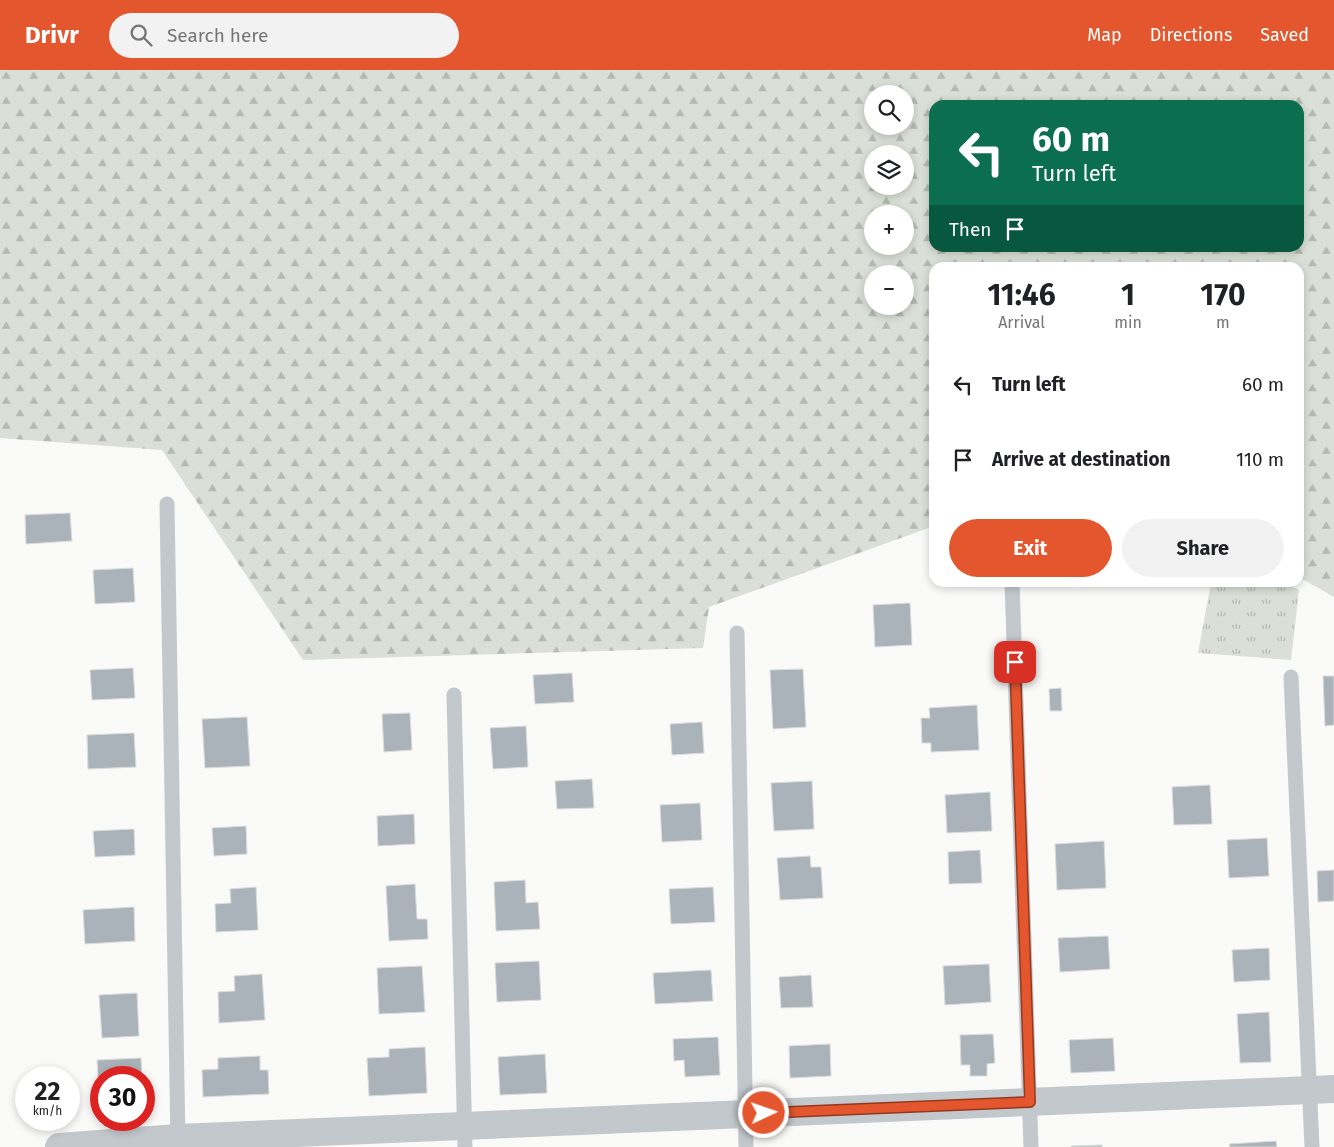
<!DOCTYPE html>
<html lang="en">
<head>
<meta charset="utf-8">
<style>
	:root { --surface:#fff; --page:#f2f2f2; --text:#202124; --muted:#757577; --accent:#e4572e }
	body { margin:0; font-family:"Fira Sans",sans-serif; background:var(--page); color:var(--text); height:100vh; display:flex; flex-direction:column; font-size:19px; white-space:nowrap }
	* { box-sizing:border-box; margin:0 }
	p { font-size:16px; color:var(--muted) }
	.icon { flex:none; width:28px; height:28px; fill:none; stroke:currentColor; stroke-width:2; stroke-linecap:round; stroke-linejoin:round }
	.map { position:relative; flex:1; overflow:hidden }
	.side { position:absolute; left:929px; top:192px; width:375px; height:325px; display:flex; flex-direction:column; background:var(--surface); border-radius:15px; box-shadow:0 2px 8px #0003 }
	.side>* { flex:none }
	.hud { position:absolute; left:929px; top:30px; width:375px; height:152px; border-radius:15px; box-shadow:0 2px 8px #0003; background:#0b6e4f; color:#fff; overflow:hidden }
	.controls { position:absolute; left:864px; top:15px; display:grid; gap:10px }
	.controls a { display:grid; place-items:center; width:50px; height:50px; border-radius:50%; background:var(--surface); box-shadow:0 2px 8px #0003; font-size:25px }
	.speed { position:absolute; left:15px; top:996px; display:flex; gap:10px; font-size:25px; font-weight:700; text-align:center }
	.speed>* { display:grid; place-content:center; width:65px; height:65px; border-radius:50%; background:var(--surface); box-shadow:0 2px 8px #0003; line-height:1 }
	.speed small { font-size:12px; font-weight:400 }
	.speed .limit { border:8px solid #d22; background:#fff; color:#111 }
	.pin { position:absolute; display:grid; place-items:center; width:42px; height:42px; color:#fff; margin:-21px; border-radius:10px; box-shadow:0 2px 8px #0006 }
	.me { position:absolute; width:55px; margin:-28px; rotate:87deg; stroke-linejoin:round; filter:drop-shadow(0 0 4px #0008) }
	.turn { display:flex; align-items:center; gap:18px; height:105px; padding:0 20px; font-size:22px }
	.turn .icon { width:65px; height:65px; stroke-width:2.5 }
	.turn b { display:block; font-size:35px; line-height:42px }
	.then { display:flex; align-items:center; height:48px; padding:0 20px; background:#0003; gap:10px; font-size:19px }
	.eta { display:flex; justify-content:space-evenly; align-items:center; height:85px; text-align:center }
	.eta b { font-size:30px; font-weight:700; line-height:35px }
	.action { display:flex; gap:10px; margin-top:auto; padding:10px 20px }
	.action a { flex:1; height:58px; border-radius:30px; background:var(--accent); color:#fff; font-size:20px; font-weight:700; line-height:58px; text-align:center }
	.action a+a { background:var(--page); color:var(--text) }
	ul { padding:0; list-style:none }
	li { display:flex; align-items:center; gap:15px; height:75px; padding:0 20px }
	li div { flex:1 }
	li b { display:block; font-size:19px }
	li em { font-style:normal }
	header { display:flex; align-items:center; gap:30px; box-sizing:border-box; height:70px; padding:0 25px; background:var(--accent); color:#fff }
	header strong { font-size:24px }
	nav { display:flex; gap:28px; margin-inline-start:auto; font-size:18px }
	.search { width:350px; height:45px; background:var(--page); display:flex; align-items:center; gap:12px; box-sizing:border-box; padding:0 18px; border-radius:28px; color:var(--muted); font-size:19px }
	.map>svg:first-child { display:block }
</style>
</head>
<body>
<header>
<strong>Drivr</strong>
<div class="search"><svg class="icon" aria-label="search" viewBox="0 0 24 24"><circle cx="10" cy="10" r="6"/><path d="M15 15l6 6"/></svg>Search here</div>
<nav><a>Map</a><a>Directions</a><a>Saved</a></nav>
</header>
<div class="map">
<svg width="1334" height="1077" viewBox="0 0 1334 1077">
	<defs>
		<pattern id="forest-firs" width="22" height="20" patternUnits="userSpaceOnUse" patternTransform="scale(1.25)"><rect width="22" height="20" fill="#dadfd7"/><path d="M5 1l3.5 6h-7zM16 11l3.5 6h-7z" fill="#b4b9b4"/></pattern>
		<pattern id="park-tufts" width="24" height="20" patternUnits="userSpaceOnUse" patternTransform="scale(1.25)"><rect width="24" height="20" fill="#dadfd7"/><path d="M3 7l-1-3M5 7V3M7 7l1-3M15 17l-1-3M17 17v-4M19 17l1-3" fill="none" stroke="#b4b9b4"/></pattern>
	</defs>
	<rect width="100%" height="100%" fill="#fafaf8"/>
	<!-- forest -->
	<path fill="url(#forest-firs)" fill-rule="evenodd" d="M0,0H1334V527L1299,507V198H934V456L709,537L703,578L303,590L162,380L0,368ZM872,24H905V56H872ZM934,35H1299V178H934ZM872,84H905V116H872ZM872,144H905V176H872ZM872,204H905V236H872Z"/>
	<!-- park -->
	<path fill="url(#park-tufts)" d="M1211,513H1285L1299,520L1291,590L1198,583Z"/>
	<!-- building -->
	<g fill="#aab3b9" stroke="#dcdcda">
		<path d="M70,443L72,471L26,474L25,445Z"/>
		<path d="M133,498L135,532L95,534L93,500Z"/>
		<path d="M910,533L912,575L875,577L873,535Z"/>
		<path d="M133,598L135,628L92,630L90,600Z"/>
		<path d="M803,599L806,657L773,659L770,600Z"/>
		<path d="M572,603L574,632L535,634L533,605Z"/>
		<path d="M1323,606H1334V655L1325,656Z"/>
		<path d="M1061,618L1062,641H1050L1049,619Z"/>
		<path d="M977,635L979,680L931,682V673H922L921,648H930L929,638Z"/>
		<path d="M410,643L412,680L384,682L382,644Z"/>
		<path d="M247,647L250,696L205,698L202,649Z"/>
		<path d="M702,652L704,683L672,685L670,654Z"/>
		<path d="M526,656L528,697L493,699L490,658Z"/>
		<path d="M134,663L136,697L88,699L87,665Z"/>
		<path d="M592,709L594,738L557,739L555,711Z"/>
		<path d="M812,711L814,759L774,761L771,713Z"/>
		<path d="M1210,715L1212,754L1174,755L1172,717Z"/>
		<path d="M990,722L992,761L947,763L945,725Z"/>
		<path d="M700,733L702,770L662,772L660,735Z"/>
		<path d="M414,744L415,774L378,776L377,746Z"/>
		<path d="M246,756L247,784L214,786L212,758Z"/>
		<path d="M134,759L135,785L95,787L93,761Z"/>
		<path d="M1267,768L1269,806L1229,808L1227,770Z"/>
		<path d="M1104,771L1106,818L1057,820L1055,774Z"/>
		<path d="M980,780L982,813L949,814L948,782Z"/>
		<path d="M810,786L811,797H821L823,828L780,830L777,788Z"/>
		<path d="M1334,800V831L1318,832L1317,801Z"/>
		<path d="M525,810L526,833L538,832L540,859L496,861L494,812Z"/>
		<path d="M415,814L417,849H427L428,869L389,871L386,816Z"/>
		<path d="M256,817L258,860L216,862L215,834L231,833L230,819Z"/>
		<path d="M713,817L715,852L671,854L669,819Z"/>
		<path d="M134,837L135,871L85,874L83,840Z"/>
		<path d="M1108,866L1110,899L1060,902L1058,868Z"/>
		<path d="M1269,878L1270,910L1234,912L1232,880Z"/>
		<path d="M539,891L541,930L497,932L495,893Z"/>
		<path d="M989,894L991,932L945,935L943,896Z"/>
		<path d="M422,896L425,942L379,944L377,898Z"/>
		<path d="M711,900L713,931L655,934L653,903Z"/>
		<path d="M262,904L265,950L219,953L218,922L235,921L234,906Z"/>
		<path d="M811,905L813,937L781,938L779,907Z"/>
		<path d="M137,923L139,966L102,968L99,925Z"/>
		<path d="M1269,942L1271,992L1240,993L1237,944Z"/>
		<path d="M993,964L995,993L987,994V1006H970V995H961L960,965Z"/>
		<path d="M718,967L720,1005L685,1007L684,990L674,991L673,969Z"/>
		<path d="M1113,968L1115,1001L1071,1003L1069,970Z"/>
		<path d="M830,974L831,1006L790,1008L789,976Z"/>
		<path d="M425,977L427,1023L369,1026L367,988L389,987V979Z"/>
		<path d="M545,984L547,1023L500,1025L498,987Z"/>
		<path d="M260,986V1000H268L269,1024L203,1027L202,1000L218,999V988Z"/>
		<path d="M141,988L142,1008H101V1021H99L97,990Z"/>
		<path d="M1276,1071L1277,1077H1230L1229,1074Z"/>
		<path d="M1102,1075V1077H1071V1076Z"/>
	</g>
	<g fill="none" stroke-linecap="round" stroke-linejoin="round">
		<!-- lane -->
		<g stroke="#c3c8cc" stroke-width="15">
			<path d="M167,434L178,1073"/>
			<path d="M1012,512L1031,1077"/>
			<path d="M737,563L746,1077"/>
			<path d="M1291,607L1312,1077"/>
			<path d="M454,625L465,1077"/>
		</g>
		<!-- street -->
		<path stroke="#c3c8cc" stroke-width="28" d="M59,1077L178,1068L1334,1019"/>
	</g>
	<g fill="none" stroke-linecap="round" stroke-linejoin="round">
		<!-- route casing -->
		<g stroke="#94391e" stroke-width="12">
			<path id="route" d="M764,1043L1030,1032L1015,592"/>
		</g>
		<!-- route -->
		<use href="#route" stroke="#e4572e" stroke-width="9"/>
	</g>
</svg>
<div class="controls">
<a><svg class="icon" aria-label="search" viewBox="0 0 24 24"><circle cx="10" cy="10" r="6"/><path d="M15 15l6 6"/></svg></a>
<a><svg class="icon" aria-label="layers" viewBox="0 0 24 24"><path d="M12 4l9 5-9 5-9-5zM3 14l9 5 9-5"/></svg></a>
<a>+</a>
<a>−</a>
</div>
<div class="speed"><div>22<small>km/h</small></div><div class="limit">30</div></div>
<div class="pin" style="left:1015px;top:592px;background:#d93025"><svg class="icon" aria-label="arrive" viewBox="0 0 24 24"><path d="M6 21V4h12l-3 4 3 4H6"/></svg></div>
<svg class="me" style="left:764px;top:1043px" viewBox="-20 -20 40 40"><circle r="17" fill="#e4572e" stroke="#fff" stroke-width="3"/><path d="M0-11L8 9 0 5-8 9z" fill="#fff"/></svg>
<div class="hud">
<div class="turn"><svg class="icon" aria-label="left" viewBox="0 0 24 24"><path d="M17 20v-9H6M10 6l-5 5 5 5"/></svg><div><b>60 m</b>Turn left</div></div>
<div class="then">Then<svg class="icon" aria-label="arrive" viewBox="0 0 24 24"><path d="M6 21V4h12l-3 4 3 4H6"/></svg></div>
</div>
<section class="side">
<div class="eta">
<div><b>11:46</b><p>Arrival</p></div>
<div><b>1</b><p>min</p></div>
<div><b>170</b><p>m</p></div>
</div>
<ul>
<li><svg class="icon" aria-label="left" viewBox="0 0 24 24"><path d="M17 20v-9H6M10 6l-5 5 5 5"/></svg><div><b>Turn left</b></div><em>60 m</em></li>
<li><svg class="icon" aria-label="arrive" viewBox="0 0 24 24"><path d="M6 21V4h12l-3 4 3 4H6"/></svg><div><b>Arrive at destination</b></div><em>110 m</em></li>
</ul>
<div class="action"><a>Exit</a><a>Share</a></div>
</section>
</div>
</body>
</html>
